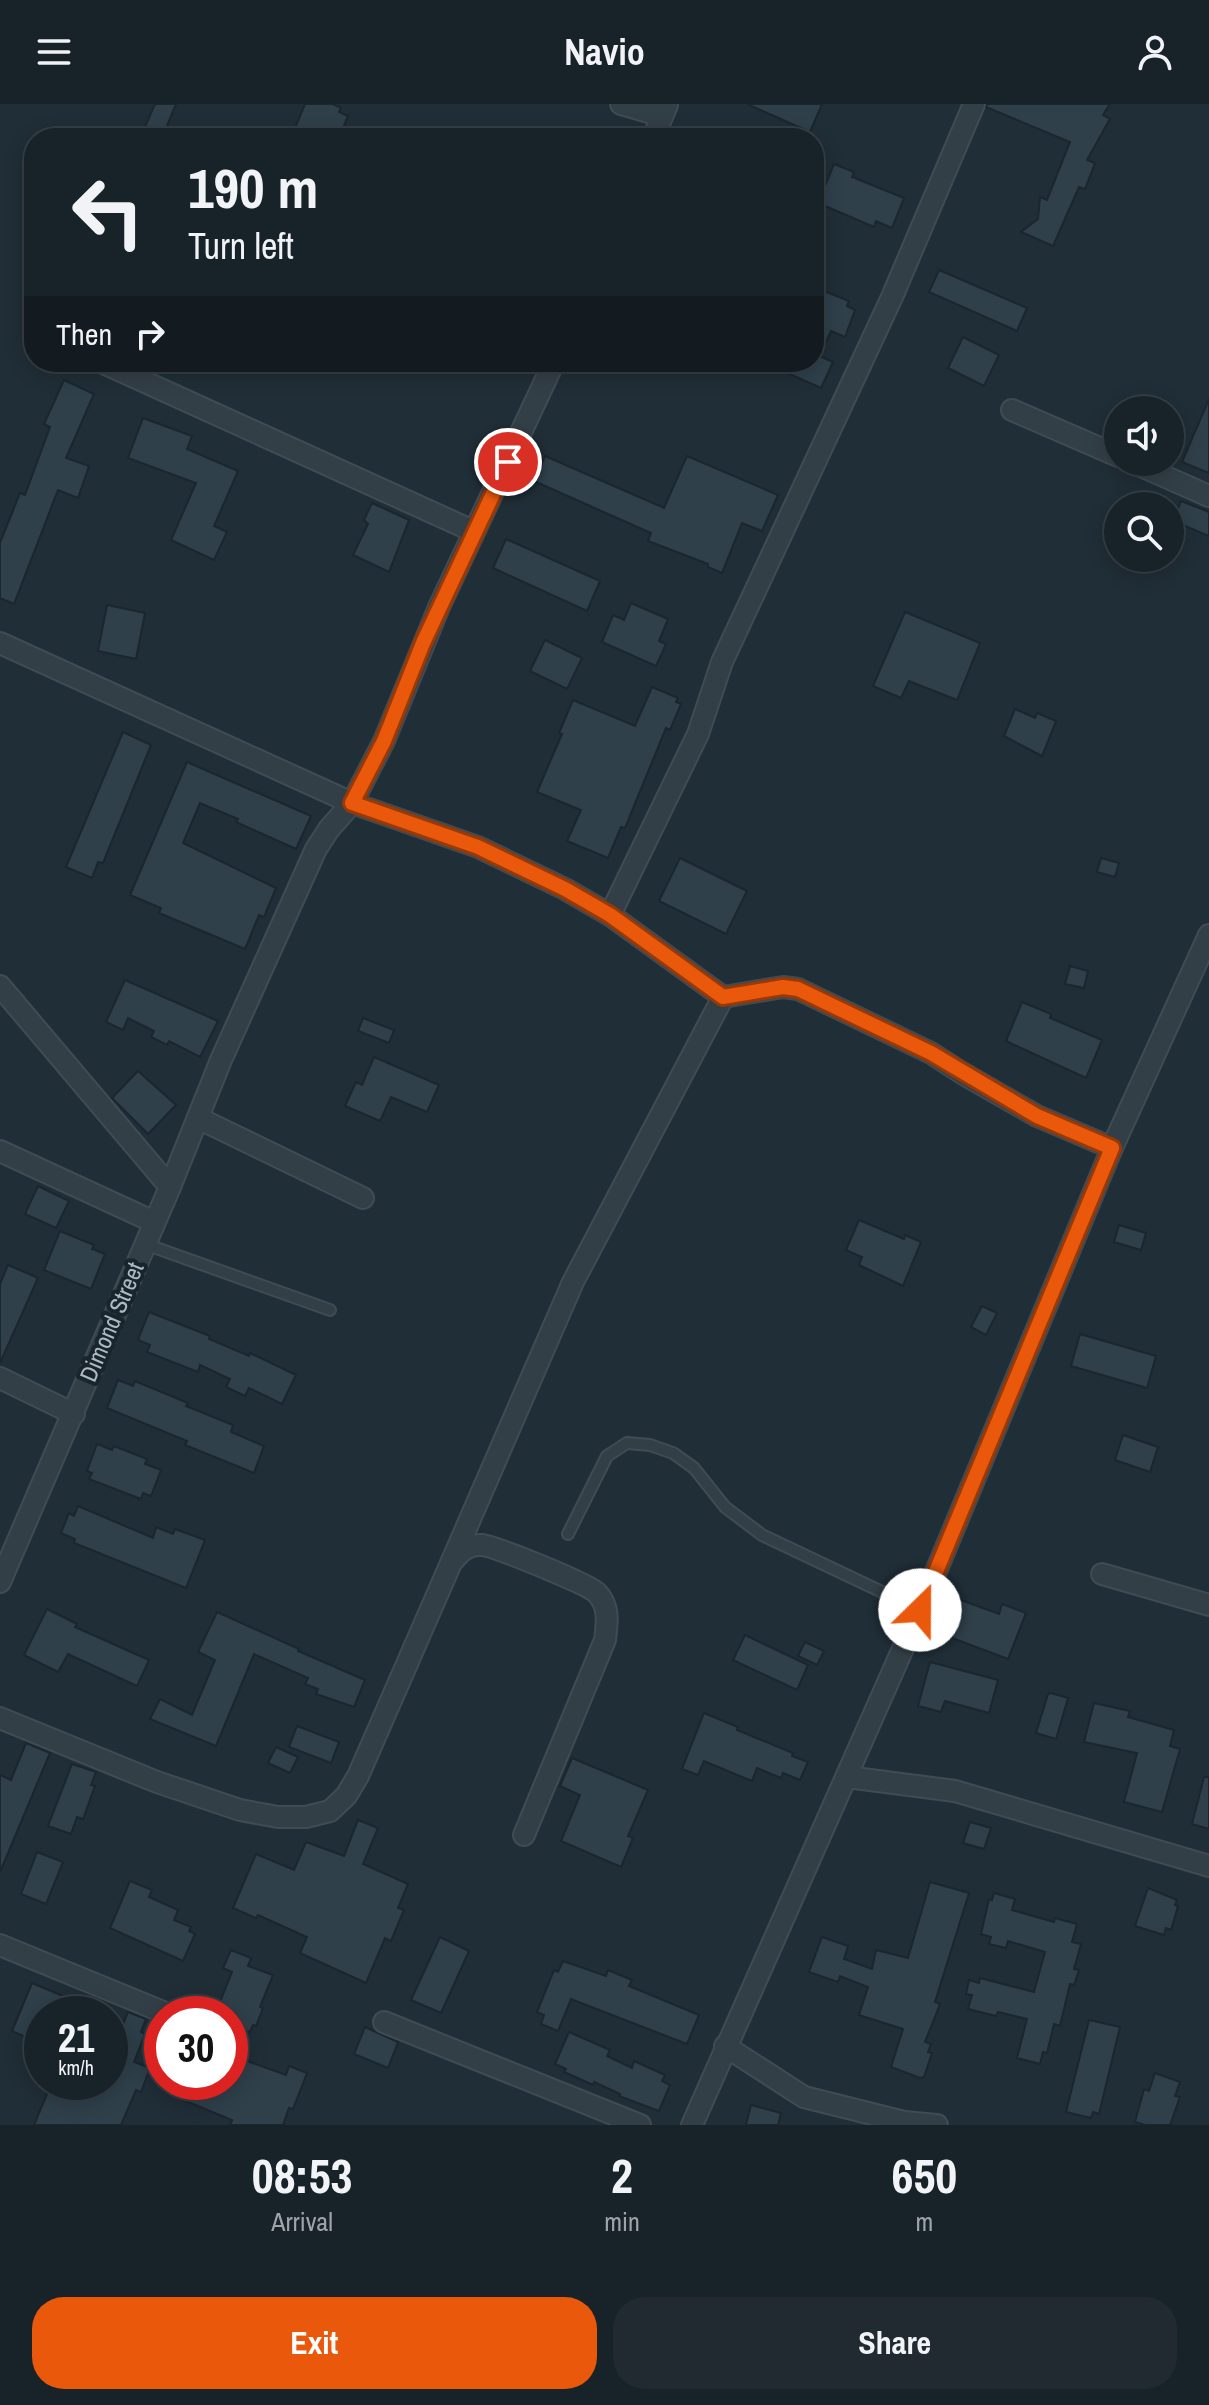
<!DOCTYPE html>
<html lang="en">
<head>
<meta charset="utf-8">
<style>
	:root { --surface:#182229; --page:#212a31; --text:#f1f3f6; --muted:#9fa4a8; --line:#363f46; --accent:#ea580c }
	body { margin:0; font-family:"Archivo Narrow",sans-serif; background:var(--page); color:var(--text); height:100vh; display:flex; flex-direction:column; font-size:30px; white-space:nowrap }
	* { box-sizing:border-box; margin:0 }
	p { font-size:26px; color:var(--muted) }
	.icon { flex:none; width:44px; height:44px; fill:none; stroke:currentColor; stroke-width:2; stroke-linecap:round; stroke-linejoin:round }
	.map { position:relative; height:2021px; overflow:hidden }
	.drawer { display:flex; flex-direction:column; background:var(--surface); flex:1 }
	.drawer>* { flex:none }
	.hud { position:absolute; left:24px; top:24px; width:800px; height:244px; border-radius:32px; box-shadow:0 4px 20px #0003,0 0 0 2px var(--line); background:#182229; color:var(--text); overflow:hidden }
	.tools { position:absolute; left:1104px; top:292px; display:grid; gap:16px }
	.tools a { display:grid; place-items:center; width:80px; height:80px; border-radius:50%; background:var(--surface); box-shadow:0 4px 20px #0003,0 0 0 2px var(--line); font-size:40px }
	.speed { position:absolute; left:24px; top:1892px; display:flex; gap:16px; font-size:40px; font-weight:700; text-align:center }
	.speed>* { display:grid; place-content:center; width:104px; height:104px; border-radius:50%; background:var(--surface); box-shadow:0 4px 20px #0003,0 0 0 2px var(--line); line-height:1 }
	.speed small { font-size:20px; font-weight:400 }
	.speed .limit { border:12px solid #d22; background:#fff; color:#111 }
	.pin { position:absolute; display:grid; place-items:center; width:68px; height:68px; color:#fff; margin:-34px; border:4px solid #fff; border-radius:50%; box-shadow:0 2px 8px #0007 }
	.me { position:absolute; width:88px; margin:-44px; rotate:23deg; stroke-linejoin:round; filter:drop-shadow(0 0 6px #0008) }
	.turn { display:flex; align-items:center; gap:28px; height:168px; padding:0 32px; font-size:36px }
	.turn .icon { width:104px; height:104px; stroke-width:2.5 }
	.turn b { display:block; font-size:56px; line-height:68px }
	.then { display:flex; align-items:center; height:76px; padding:0 32px; background:#0003; gap:16px; font-size:30px }
	.eta { display:flex; justify-content:space-evenly; align-items:center; height:136px; text-align:center }
	.eta b { font-size:48px; font-weight:700; line-height:56px }
	.primary-button { display:flex; gap:16px; margin-top:auto; padding:16px 32px }
	.primary-button a { flex:1; height:92px; border-radius:32px; background:var(--accent); color:#fff; font-size:32px; font-weight:700; line-height:92px; text-align:center }
	.primary-button a+a { background:var(--page); color:var(--text) }
	header { display:flex; justify-content:space-between; align-items:center; height:104px; padding:0 32px; background:var(--surface); font-size:36px; font-weight:700 }
	.map>svg:first-child { display:block }
</style>
</head>
<body>
<header><svg class="icon" aria-label="menu" viewBox="0 0 24 24"><path d="M4 6h16M4 12h16M4 18h16"/></svg>Navio<svg class="icon" aria-label="person" viewBox="0 0 24 24"><circle cx="12" cy="8" r="4"/><path d="M4 21q1-7 8-7t8 7"/></svg></header>
<div class="map">
<svg width="1209" height="2021" viewBox="0 0 1209 2021">
	<rect width="100%" height="100%" fill="#202e37"/>
	<!-- building -->
	<g fill="#2f404b" stroke="#1b262e" stroke-width="2">
		<path d="M155,0H176L162,34H140Z"/>
		<path d="M305,0H333L341,4L339,8L348,12L339,34H309L311,30L295,24Z"/>
		<path d="M747,0H822L810,28Z"/>
		<path d="M987,0H1110L1103,11L1110,15L1087,56L1095,59L1085,85L1079,83L1053,142L1021,128L1038,115L1040,93L1047,96L1070,38L986,3Z"/>
		<path d="M834,60L854,68L852,73L904,94L892,124L876,117L874,123L818,99Z"/>
		<path d="M939,166L1027,204L1017,227L929,188Z"/>
		<path d="M814,183L849,197L847,202L855,206L845,233L831,227L819,252L833,258L821,284L763,258H814Z"/>
		<path d="M963,233L999,251L984,282L948,264Z"/>
		<path d="M64,276L94,290L66,354L89,362L78,394L58,386L14,500L0,494V439L20,389L25,391L50,323L44,320Z"/>
		<path d="M1209,295V369L1182,358Z"/>
		<path d="M143,314L192,332L187,345L238,367L214,422L227,428L214,456L171,436L196,379L128,354Z"/>
		<path d="M545,352L664,404L687,352L778,391L762,427L742,419L722,469L708,463V460L648,437L651,429L534,377Z"/>
		<path d="M1181,397L1209,408V432L1173,417Z"/>
		<path d="M372,399L409,416L389,468L353,451L368,420L364,416Z"/>
		<path d="M506,435L600,477L587,507L493,464Z"/>
		<path d="M631,499L668,515L659,537L666,540L656,562L602,538L613,511L624,516Z"/>
		<path d="M107,501L145,509L136,555L98,547Z"/>
		<path d="M905,508L980,539L957,596L909,577L901,594L873,582Z"/>
		<path d="M545,536L582,554L567,585L530,567Z"/>
		<path d="M652,583L678,594L676,598L681,600L670,626L666,624L625,724L621,723L608,754L567,737L581,706L537,688L562,630L559,629L573,596L635,622Z"/>
		<path d="M1015,605L1035,614L1037,609L1056,617L1042,652L1004,632Z"/>
		<path d="M123,628L151,641L103,759L98,758L92,774L66,763Z"/>
		<path d="M187,658L311,712L296,745L236,718L238,715L200,699L183,739L276,784L264,813L259,811L245,845L159,809L161,804L130,791Z"/>
		<path d="M680,754L747,787L726,830L659,797Z"/>
		<path d="M1101,754L1119,759L1115,773L1097,768Z"/>
		<path d="M1070,862L1088,867L1084,884L1065,880Z"/>
		<path d="M125,876L218,917L200,953L169,937L167,941L151,933L154,927L128,914L123,926L106,918Z"/>
		<path d="M1022,898L1051,910L1050,914L1102,936L1086,974L1006,937Z"/>
		<path d="M363,914L394,926L389,939L358,927Z"/>
		<path d="M374,953L439,981L427,1008L391,993L380,1017L345,1002L356,978L362,981Z"/>
		<path d="M138,967L176,1001L148,1030L112,994Z"/>
		<path d="M38,1082L69,1097L56,1124L25,1110Z"/>
		<path d="M859,1116L904,1135L905,1131L921,1138L903,1182L859,1161L862,1153L846,1146Z"/>
		<path d="M1119,1121L1146,1129L1141,1146L1114,1138Z"/>
		<path d="M60,1127L94,1141L92,1145L105,1150L91,1185L44,1166Z"/>
		<path d="M8,1161L38,1174L0,1259V1180Z"/>
		<path d="M982,1202L997,1209L986,1231L971,1223Z"/>
		<path d="M149,1208L210,1232L209,1235L249,1252L250,1249L296,1271L282,1300L249,1284L245,1292L226,1283L230,1275L200,1261L198,1268L147,1248L150,1241L138,1236Z"/>
		<path d="M1080,1230L1156,1252L1147,1284L1071,1262Z"/>
		<path d="M118,1276L133,1282L135,1277L188,1299L186,1302L233,1321L231,1328L264,1342L254,1369L185,1341L187,1337L107,1304Z"/>
		<path d="M1123,1331L1158,1343L1150,1368L1115,1356Z"/>
		<path d="M97,1340L112,1346L114,1342L147,1355L145,1360L161,1366L151,1392L143,1389L141,1395L89,1375L92,1369L87,1367Z"/>
		<path d="M78,1402L153,1434L156,1423L173,1430L175,1425L205,1436L186,1484L74,1439L75,1435L61,1429L69,1409L74,1412Z"/>
		<path d="M950,1492L999,1510L1002,1500L1026,1509L1008,1555L936,1528Z"/>
		<path d="M47,1505L77,1520L75,1523L149,1556L137,1582L68,1550L58,1568L24,1551Z"/>
		<path d="M217,1508L299,1545L298,1547L365,1576L354,1603L316,1590L318,1585L305,1580L308,1574L254,1550L216,1642L150,1615L160,1595L192,1611L215,1556L198,1548Z"/>
		<path d="M745,1531L808,1561L797,1586L733,1556Z"/>
		<path d="M805,1538L824,1547L817,1561L798,1552Z"/>
		<path d="M930,1558L998,1576L989,1609L945,1597L941,1608L918,1602Z"/>
		<path d="M1051,1589L1068,1594L1056,1635L1036,1629L1048,1590Z"/>
		<path d="M1094,1599L1130,1607L1128,1613L1174,1626L1170,1642L1180,1645L1162,1708L1124,1698L1137,1649L1084,1638Z"/>
		<path d="M704,1609L738,1623L737,1626L793,1649L792,1652L808,1658L800,1676L783,1669L781,1674L757,1664L752,1677L704,1657L698,1671L682,1665Z"/>
		<path d="M297,1622L339,1638L331,1659L289,1643Z"/>
		<path d="M26,1639L50,1649L0,1768V1671L11,1676Z"/>
		<path d="M276,1643L298,1653L290,1669L268,1659Z"/>
		<path d="M572,1654L648,1686L628,1732L633,1734L621,1763L561,1737L580,1691L560,1682Z"/>
		<path d="M72,1660L96,1668L91,1681L95,1682L83,1715L77,1713L71,1730L48,1722Z"/>
		<path d="M1204,1673H1209V1725L1192,1720Z"/>
		<path d="M358,1716L378,1724L363,1760L408,1780L398,1804L404,1806L391,1837L385,1834L366,1879L300,1849L307,1833L258,1811L256,1814L233,1804L256,1750L294,1766L306,1738L344,1752Z"/>
		<path d="M970,1718L991,1724L984,1745L963,1739Z"/>
		<path d="M37,1748L63,1758L46,1800L21,1790Z"/>
		<path d="M130,1777L152,1786L149,1793L178,1806L174,1816L191,1823L189,1827L195,1830L183,1857L110,1824Z"/>
		<path d="M930,1778L969,1789L935,1898L940,1900L925,1938L931,1940L928,1948L932,1949L924,1973L920,1974L891,1963L903,1925L859,1911L868,1883L840,1872L838,1878L809,1868L822,1833L848,1842L844,1855L872,1865L876,1846L908,1854Z"/>
		<path d="M1148,1784L1177,1796L1175,1801L1178,1802L1171,1826L1166,1824L1164,1831L1135,1822Z"/>
		<path d="M994,1789L1015,1795L1012,1806L1054,1818L1055,1814L1077,1820L1072,1838L1081,1840L1074,1865L1079,1866L1074,1881L1070,1880L1060,1922L1054,1920L1047,1949L1043,1948L1040,1960L1017,1954L1027,1915L998,1908L996,1912L968,1905L972,1891L966,1890L969,1876L979,1879L980,1874L1034,1888L1045,1848L1008,1837L1006,1844L989,1840L991,1833L981,1830L989,1795L992,1796Z"/>
		<path d="M440,1833L469,1847L441,1909L411,1896Z"/>
		<path d="M231,1846L251,1854L248,1862L273,1871L260,1903L263,1904L256,1922L253,1921L250,1928L247,1927L236,1953L286,1971L289,1962L307,1969L293,2005L289,2004L283,2021H230L232,2016L176,1993L182,1978H230V1910H215L232,1868L223,1864Z"/>
		<path d="M563,1857L606,1872L608,1866L632,1876L629,1882L699,1911L687,1940L571,1895L558,1927L541,1920L544,1911L537,1908L554,1866L558,1868Z"/>
		<path d="M32,1879L63,1892L60,1899L85,1910H42V1940L12,1927Z"/>
		<path d="M128,1908L146,1915L141,1928L145,1930L134,1958L150,1964L141,1988L136,1986L121,2021H34L52,1978H110V1953Z"/>
		<path d="M1089,1916L1120,1923L1099,2010L1093,2008L1091,2014L1066,2008Z"/>
		<path d="M365,1923L398,1938L388,1964L354,1950Z"/>
		<path d="M569,1928L610,1946L607,1952L632,1964L634,1957L665,1971L662,1977L670,1981L659,2007L619,1992L620,1990L594,1978L593,1981L564,1968L566,1965L555,1960Z"/>
		<path d="M1155,1969L1180,1978L1175,1992L1180,1993L1170,2021H1145L1135,2018L1144,1985L1149,1987Z"/>
		<path d="M751,2001L781,2009L778,2021H746Z"/>
	</g>
	<g fill="none" stroke-linecap="round" stroke-linejoin="round">
		<!-- lane casing -->
		<g stroke="#404b54" stroke-width="14">
			<g id="lane">
				<path d="M145,1140L330,1206"/>
				<path d="M568,1430L607,1352L627,1339L650,1341L673,1349L694,1364L725,1403L762,1431L920,1506"/>
			</g>
		</g>
		<!-- street casing -->
		<g stroke="#404b54" stroke-width="24">
			<g id="street">
				<path d="M621,0L662,12"/>
				<path d="M653,34L667,1"/>
				<path d="M101,258L473,427"/>
				<path d="M1012,306L1118,352"/>
				<path d="M1132,358L1209,392"/>
				<path d="M0,539L352,699L478,743L565,785L610,811L723,893L573,1178L451,1459"/>
				<path d="M610,811L698,630L722,558L892,193L974,0"/>
				<path d="M0,882L170,1083"/>
				<path d="M723,893L783,883L798,885L931,949L962,969L1037,1012L1112,1044"/>
				<path d="M198,1014L363,1094"/>
				<path d="M0,1047L154,1118"/>
				<path d="M0,1274L74,1310"/>
				<path d="M1102,1470L1209,1501"/>
				<path d="M0,1478L170,1083L221,956L316,745L329,725L352,699L384,637L439,503L554,258"/>
				<path d="M0,1614L157,1678L240,1706L278,1713H306L330,1707L346,1692L358,1672L451,1459C460,1448 467,1440 482,1441C494,1442 591,1481 597,1489C610,1503 607,1519 605,1536L524,1731"/>
				<path d="M847,1673L955,1687L1209,1762"/>
				<path d="M0,1841L168,1910"/>
				<path d="M384,1918L640,2021"/>
				<path d="M725,1942L804,1993L904,2018L937,2021"/>
				<path d="M692,2021L920,1506L1112,1044L1209,831"/>
			</g>
		</g>
		<!-- lane -->
		<use href="#lane" stroke="#333f47" stroke-width="10"/>
		<!-- street -->
		<use href="#street" stroke="#333f47" stroke-width="20"/>
	</g>
	<g fill="none" stroke-linecap="round" stroke-linejoin="round">
		<!-- route casing -->
		<g stroke="#983908" stroke-width="20">
			<path id="route" d="M508,358L423,539L384,637L352,699L478,743L565,785L610,811L723,893L783,883L798,885L931,949L1037,1012L1112,1044L920,1506"/>
		</g>
		<!-- route -->
		<use href="#route" stroke="#ea580c" stroke-width="14"/>
	</g>
	<g text-anchor="middle" stroke-width="8" stroke-linejoin="round" paint-order="stroke">
		<!-- street labels -->
		<g font-size="24" fill="#adbac4" stroke="#19242c">
			<text transform="translate(112 1218) rotate(-67)" y="8">Dimond Street</text>
		</g>
	</g>
</svg>
<div class="tools">
<a><svg class="icon" aria-label="sound" viewBox="0 0 24 24"><path d="M4 9h4l5-4v14l-5-4H4zM17 9q2 3 0 6"/></svg></a>
<a><svg class="icon" aria-label="search" viewBox="0 0 24 24"><circle cx="10" cy="10" r="6"/><path d="M15 15l6 6"/></svg></a>
</div>
<div class="speed"><div>21<small>km/h</small></div><div class="limit">30</div></div>
<div class="pin" style="left:508px;top:358px;background:#d93025"><svg class="icon" aria-label="arrive" viewBox="0 0 24 24"><path d="M6 21V4h12l-3 4 3 4H6"/></svg></div>
<svg class="me" style="left:920px;top:1506px" viewBox="-20 -20 40 40"><circle r="19" fill="#fff"/><path d="M0-13L10 11 0 6-10 11z" fill="#ea580c"/></svg>
<div class="hud">
<div class="turn"><svg class="icon" aria-label="left" viewBox="0 0 24 24"><path d="M17 20v-9H6M10 6l-5 5 5 5"/></svg><div><b>190 m</b>Turn left</div></div>
<div class="then">Then<svg class="icon" aria-label="right" viewBox="0 0 24 24"><path d="M7 20v-9h11M14 6l5 5-5 5"/></svg></div>
</div>
</div>
<section class="drawer">
<div class="eta">
<div><b>08:53</b><p>Arrival</p></div>
<div><b>2</b><p>min</p></div>
<div><b>650</b><p>m</p></div>
</div>
<div class="primary-button"><a>Exit</a><a>Share</a></div>
</section>
</body>
</html>
